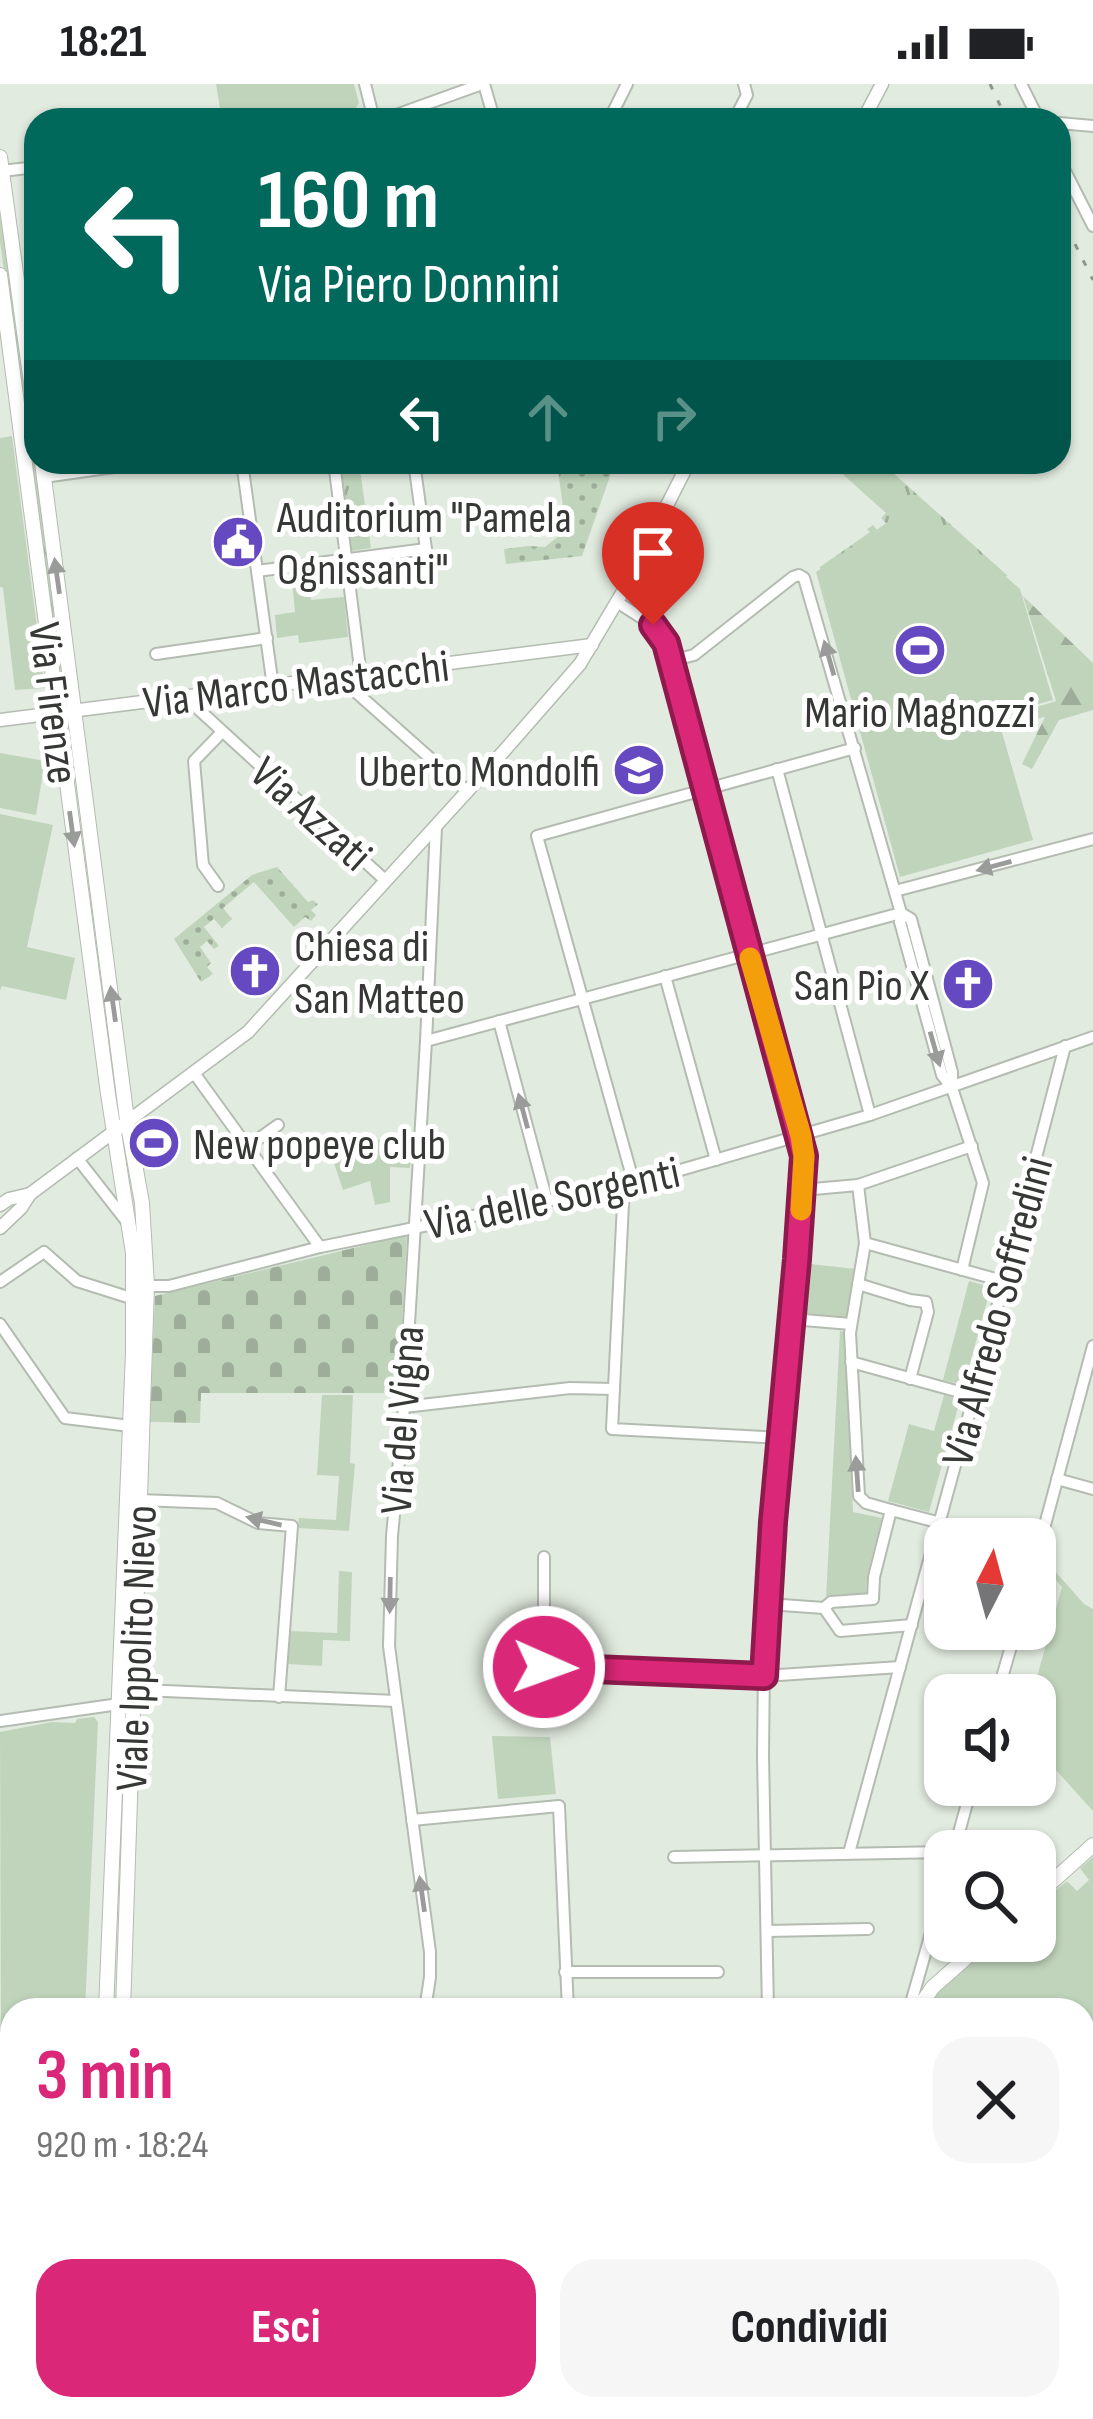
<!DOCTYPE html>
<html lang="it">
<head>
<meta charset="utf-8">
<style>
	:root { --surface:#fff; --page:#f6f6f6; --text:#202124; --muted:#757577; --accent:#db2777 }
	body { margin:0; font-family:"Sofia Sans Condensed",sans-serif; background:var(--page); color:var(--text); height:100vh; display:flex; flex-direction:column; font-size:45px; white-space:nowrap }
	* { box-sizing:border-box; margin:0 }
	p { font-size:39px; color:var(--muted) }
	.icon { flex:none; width:66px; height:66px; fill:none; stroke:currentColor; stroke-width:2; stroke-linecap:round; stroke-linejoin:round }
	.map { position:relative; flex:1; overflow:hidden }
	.details { position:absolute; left:0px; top:1914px; width:1095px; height:423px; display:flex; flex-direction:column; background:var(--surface); border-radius:36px 36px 0 0; box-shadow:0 3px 9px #0004 }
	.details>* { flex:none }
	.hud { position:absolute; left:24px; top:24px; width:1047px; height:366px; border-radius:36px; box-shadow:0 3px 9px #0004; background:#00695c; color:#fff; overflow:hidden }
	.needle { width:78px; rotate:6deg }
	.fabs { position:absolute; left:924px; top:1434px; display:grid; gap:24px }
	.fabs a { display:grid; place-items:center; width:132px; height:132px; border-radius:24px; background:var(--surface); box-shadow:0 3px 9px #0004; font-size:60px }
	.pin { position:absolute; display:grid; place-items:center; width:102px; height:102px; color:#fff; margin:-123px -51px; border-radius:50% 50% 50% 0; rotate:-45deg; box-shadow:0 0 12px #0007 }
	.pin .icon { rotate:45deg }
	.me { position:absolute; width:132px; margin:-66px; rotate:92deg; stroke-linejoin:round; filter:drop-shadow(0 0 9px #0008) }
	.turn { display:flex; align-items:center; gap:42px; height:252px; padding:0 36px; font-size:54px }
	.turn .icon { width:156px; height:156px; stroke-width:2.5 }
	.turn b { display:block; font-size:84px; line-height:102px }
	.lanes { display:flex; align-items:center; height:114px; padding:0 36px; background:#0003; justify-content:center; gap:60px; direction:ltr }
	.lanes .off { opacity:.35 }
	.round { display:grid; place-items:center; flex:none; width:126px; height:126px; border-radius:36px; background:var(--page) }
	.headline { display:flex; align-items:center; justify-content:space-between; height:204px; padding:0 36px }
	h1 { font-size:72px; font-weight:700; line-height:90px; color:var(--accent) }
	.cta { display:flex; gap:24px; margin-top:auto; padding:24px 36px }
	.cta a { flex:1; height:138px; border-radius:36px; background:var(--accent); color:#fff; font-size:48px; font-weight:700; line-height:138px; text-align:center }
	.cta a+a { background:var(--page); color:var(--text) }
	.status { display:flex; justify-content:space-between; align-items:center; height:84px; padding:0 60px; background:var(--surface); direction:ltr }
	.status svg { height:33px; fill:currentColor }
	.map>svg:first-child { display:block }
</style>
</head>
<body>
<div class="status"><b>18:21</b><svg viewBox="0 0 49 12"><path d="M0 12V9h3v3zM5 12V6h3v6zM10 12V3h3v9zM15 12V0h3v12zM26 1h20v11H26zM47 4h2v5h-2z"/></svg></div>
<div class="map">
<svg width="1093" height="2335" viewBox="0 0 1093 2335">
	<defs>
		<pattern id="grass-tufts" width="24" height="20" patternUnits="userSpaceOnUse" patternTransform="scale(3)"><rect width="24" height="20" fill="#c0d4bb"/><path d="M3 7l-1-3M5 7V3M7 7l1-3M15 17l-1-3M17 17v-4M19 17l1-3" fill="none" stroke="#9dad99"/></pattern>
		<pattern id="forest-firs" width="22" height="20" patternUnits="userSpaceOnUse" patternTransform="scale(3)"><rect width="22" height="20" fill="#c0d4bb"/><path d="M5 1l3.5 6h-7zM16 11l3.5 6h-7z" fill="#9dad99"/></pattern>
		<pattern id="cemetery-stones" width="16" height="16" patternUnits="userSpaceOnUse" patternTransform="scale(3)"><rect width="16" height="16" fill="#c0d4bb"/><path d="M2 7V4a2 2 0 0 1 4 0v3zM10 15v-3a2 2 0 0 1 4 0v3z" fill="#9dad99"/></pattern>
		<pattern id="garden-dots" width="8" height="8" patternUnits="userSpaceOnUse" patternTransform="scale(3)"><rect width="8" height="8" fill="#c0d4bb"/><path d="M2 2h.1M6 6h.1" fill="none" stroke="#9dad99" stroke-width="1.8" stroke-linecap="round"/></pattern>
	</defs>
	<rect width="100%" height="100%" fill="#e2ebe0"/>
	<!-- grass -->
	<g fill="url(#grass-tufts)">
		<path d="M0,110L33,350L61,592L57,589L0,157Z"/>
		<path d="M338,378H361L360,385L371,464L351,467Z"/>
		<path d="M829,378H881L1008,492L835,539L820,483L870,448L867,445L873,441L878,447L887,440L881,434L886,429Z"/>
	</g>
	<!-- forest -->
	<path fill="url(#forest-firs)" d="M1023,512L1093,579V626L1059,636L1032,685L1022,680L1045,633L1029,636L1030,625L1056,617Z"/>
	<!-- cemetery -->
	<path fill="url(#cemetery-stones)" d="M407,1151L398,1309H201L200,1339L150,1338L155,1212Z"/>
	<!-- park -->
	<g fill="#c0d4bb">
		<path d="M216,0H354L359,19L352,30L310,36H222Z"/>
		<path d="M12,352L45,604L15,606L3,504L0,503V354Z"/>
		<path d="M905,426L928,459L949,443L1020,505L1053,616L997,631L1033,756L900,793L816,488Z"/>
		<path d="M308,485L311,516L344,513L348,553L299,559L298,551L277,554L275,531L295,528L291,487Z"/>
		<path d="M0,669L45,677L36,731L0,724Z"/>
		<path d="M0,730L53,741L27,863L75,874L66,916L2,902L0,906Z"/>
		<path d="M365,1055L384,1056V1066L386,1055L413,1058L410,1084L390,1083V1118L375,1121L370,1097L343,1106L332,1073L359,1063L364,1071Z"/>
		<path d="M810,1180L856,1185L848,1229L845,1234L804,1232Z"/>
		<path d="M969,1197L991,1203L964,1301L943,1296Z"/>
		<path d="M840,1247L846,1248L853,1428L882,1434L867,1492L866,1512L826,1514Z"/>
		<path d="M322,1311H353L350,1379L355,1380L349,1447L298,1444L299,1434L336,1436L339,1392L317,1391Z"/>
		<path d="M944,1311L960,1316L929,1428L888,1417L909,1340L934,1347Z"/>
		<path d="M1054,1486L1084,1520L1093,1525V1727L1035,1663V1611H1032L1062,1503L1050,1489Z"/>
		<path d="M339,1487L352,1488L350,1557L323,1556L322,1582L288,1580L289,1547L337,1549Z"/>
		<path d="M94,1633L98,1638L85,1926H12V1972H1L0,1648L52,1638L75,1639L77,1635Z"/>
		<path d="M492,1652L550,1653L556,1710L498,1715Z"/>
		<path d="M1093,1773V1951L1083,1952V1926H923L935,1911L997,1857H1035V1824L1067,1797L1077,1807L1089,1796L1080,1784Z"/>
	</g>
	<!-- garden -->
	<g fill="url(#garden-dots)">
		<path d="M557,378H615L582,472L506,480L504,465L528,462L545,463L566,446Z"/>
		<path d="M277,783L308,818L313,816L318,820L311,826L316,831L311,837L305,833L294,843L254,798L223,824L232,835L222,844L214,835L204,843L219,862L214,865L207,857L200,863L211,879L207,883L213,890L201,898L174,855L252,791Z"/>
	</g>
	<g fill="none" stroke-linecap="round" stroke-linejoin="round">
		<!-- minor casing -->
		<g stroke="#b4bcb2" stroke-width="14">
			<g id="minor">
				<path d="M365,0L374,36"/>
				<path d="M484,0L493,31L490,36"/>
				<path d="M1021,0L1039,36"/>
				<path d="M382,36L482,0"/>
				<path d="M609,36L627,0"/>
				<path d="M734,36L747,11L744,0"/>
				<path d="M1059,39L1093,42"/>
				<path d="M1059,75L1093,142"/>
				<path d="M2,87L36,83"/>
				<path d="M242,378L273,603"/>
				<path d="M334,378L361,592"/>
				<path d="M44,393L128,381L127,378"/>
				<path d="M257,487L426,465L414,378"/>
				<path d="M617,518L653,541L666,559L803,1066L800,1146L773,1439L764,1580L763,1672L768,1926"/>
				<path d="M156,570L267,554"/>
				<path d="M340,594L467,707"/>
				<path d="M185,613L385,796"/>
				<path d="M777,685L870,1031"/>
				<path d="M218,802L203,781L194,677L222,648"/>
				<path d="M895,807L1093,755"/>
				<path d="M665,892L716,1076"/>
				<path d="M499,937L547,1117"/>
				<path d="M426,957L901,829L804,494L799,491L793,493L694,571L671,577"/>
				<path d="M194,989L320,1163"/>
				<path d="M952,1004L942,991L900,838L901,829L911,835L952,988V1004L983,1099L962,1186"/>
				<path d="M247,1063L278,1041"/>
				<path d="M77,1074L127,1138"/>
				<path d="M633,1096L537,752L855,664"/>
				<path d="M624,1099L612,1345L781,1354"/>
				<path d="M802,1106L858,1101L972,1062"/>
				<path d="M865,1159L1003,1197"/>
				<path d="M0,1198L44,1168L77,1197L134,1215"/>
				<path d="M858,1200L910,1216L926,1218L928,1228L910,1295"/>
				<path d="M147,1202H169L320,1163L547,1117L677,1087L870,1031L1093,953"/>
				<path d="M792,1235L851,1240"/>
				<path d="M0,1240L65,1334L130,1342"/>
				<path d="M851,1278L974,1312"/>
				<path d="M404,1323L570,1304L614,1305"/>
				<path d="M1057,1395L1093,1405"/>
				<path d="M140,1416L217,1419L258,1439L292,1442L279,1613"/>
				<path d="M891,1426L1002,1455"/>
				<path d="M544,1473V1583L764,1592L900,1583"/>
				<path d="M1035,1478L1093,1262"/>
				<path d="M768,1520L824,1524L831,1518L873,1515L874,1493L891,1426L866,1419L859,1412L850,1249L865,1159L858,1101"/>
				<path d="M824,1524L840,1547L912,1541"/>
				<path d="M120,1605L396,1617"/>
				<path d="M997,1611L1016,1545"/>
				<path d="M0,1637L119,1620"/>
				<path d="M412,1736L559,1722L568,1926"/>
				<path d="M954,1767L972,1701"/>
				<path d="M849,1769L974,1312L1065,962"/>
				<path d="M674,1773L945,1768"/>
				<path d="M767,1847L868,1845"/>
				<path d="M565,1888H718"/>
				<path d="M425,1926L430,1893V1868L389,1562L392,1452L404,1323L426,957L436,743"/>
				<path d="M909,1926L945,1800"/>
				<path d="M1083,1970L1093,1974"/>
				<path d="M0,2064H12"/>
				<path d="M1083,2071L1093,2062"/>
				<path d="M0,2146L12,2150"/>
				<path d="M325,2325L331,2335"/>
				<path d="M209,2335L210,2325"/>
				<path d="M423,2335L424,2325"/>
				<path d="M500,2335V2325"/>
				<path d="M575,2335L576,2325"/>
				<path d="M696,2335L697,2325"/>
				<path d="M838,2335L839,2325"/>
				<path d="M942,2335L944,2325"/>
			</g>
		</g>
		<!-- tertiary casing -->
		<g stroke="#b4bcb2" stroke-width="15">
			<g id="tertiary">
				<path d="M863,36L882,0"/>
				<path d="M0,636L592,561"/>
				<path d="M0,1121L9,1115L30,1110"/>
				<path d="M0,1144L21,1124L30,1110L248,948L504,667L580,580L625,504L689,378"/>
				<path d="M0,2020H12"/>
			</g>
		</g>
		<!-- secondary casing -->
		<g stroke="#b4bcb2" stroke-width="16">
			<g id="secondary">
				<path d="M0,73L36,335"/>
				<path d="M0,191L108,1010L133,1169V1269L106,1926"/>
				<path d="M42,378L127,1036L142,1119L147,1202L123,1926"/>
				<path d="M1035,1813L1093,1761"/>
				<path d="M917,1926L933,1903L985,1857"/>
				<path d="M0,2043H12"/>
				<path d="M90,2335L91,2325"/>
				<path d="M107,2335L108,2325"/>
			</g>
		</g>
		<!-- minor -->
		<use href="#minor" stroke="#fff" stroke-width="10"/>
		<!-- tertiary -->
		<use href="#tertiary" stroke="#fff" stroke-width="12"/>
		<!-- secondary -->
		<use href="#secondary" stroke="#fff" stroke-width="14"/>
		<!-- rail -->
		<g stroke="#8e958d" stroke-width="3" stroke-dasharray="6 12" stroke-linecap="butt">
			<path d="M990,0L1007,36"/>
			<path d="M1059,128L1093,196"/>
		</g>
	</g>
	<!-- one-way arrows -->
	<defs><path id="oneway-solid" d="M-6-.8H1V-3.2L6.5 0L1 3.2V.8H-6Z" transform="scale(3)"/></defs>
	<g fill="#9a9c9a">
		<use href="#oneway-solid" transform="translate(57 492) rotate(-98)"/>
		<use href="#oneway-solid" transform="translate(829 574) rotate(-106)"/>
		<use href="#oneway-solid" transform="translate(72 745) rotate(82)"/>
		<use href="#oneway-solid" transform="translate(994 782) rotate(165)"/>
		<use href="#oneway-solid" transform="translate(113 920) rotate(-98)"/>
		<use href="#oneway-solid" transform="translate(935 965) rotate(74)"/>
		<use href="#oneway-solid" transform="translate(523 1027) rotate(-105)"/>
		<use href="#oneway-solid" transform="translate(857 1390) rotate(-94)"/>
		<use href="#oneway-solid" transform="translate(264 1437) rotate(-167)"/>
		<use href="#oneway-solid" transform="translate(390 1511) rotate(91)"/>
		<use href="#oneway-solid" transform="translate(422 1810) rotate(-98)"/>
	</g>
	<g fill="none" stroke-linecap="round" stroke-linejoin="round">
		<!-- route casing -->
		<g stroke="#8e194d" stroke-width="30">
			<path id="route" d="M544,1583L764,1592L773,1438L797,1175L804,1072L666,559L653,541"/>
		</g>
		<!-- route -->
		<use href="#route" stroke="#db2777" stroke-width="21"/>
		<!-- slow -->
		<path stroke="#f59e0b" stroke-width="21" d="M750,874L801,1052L804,1072L801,1126"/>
	</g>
	<!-- icons -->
	<defs>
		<g id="civic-disc" transform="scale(2.7)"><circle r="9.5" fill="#6549c1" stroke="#fff"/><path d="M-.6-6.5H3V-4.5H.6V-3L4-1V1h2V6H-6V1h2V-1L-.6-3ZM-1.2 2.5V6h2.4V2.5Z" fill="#fff"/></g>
		<g id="stadium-disc" transform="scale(2.7)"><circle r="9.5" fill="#6549c1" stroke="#fff"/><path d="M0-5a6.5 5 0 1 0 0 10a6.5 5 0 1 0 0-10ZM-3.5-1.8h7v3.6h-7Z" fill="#fff"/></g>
		<g id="school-disc" transform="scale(2.7)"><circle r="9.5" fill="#6549c1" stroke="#fff"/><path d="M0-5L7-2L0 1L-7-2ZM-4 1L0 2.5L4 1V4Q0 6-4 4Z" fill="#fff"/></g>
		<g id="church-disc" transform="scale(2.7)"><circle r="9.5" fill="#6549c1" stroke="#fff"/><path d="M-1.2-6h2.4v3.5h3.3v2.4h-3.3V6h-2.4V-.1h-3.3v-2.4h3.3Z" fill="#fff"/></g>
	</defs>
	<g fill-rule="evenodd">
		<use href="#civic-disc" x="238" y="458"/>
		<use href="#stadium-disc" x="920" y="566"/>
		<use href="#school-disc" x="639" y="686"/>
		<use href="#church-disc" x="255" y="887"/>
		<use href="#church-disc" x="968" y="900"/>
		<use href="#stadium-disc" x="154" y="1059"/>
	</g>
	<g text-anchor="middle" stroke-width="10" stroke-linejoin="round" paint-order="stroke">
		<!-- poi labels -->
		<g font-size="45" fill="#353834" stroke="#fff" text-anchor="start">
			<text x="277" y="448">Auditorium "Pamela<tspan x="277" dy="52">Ognissanti"</tspan></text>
			<text x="920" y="643" text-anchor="middle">Mario Magnozzi</text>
			<text x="600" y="702" text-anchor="end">Uberto Mondolfi</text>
			<text x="294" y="877">Chiesa di<tspan x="294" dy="52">San Matteo</tspan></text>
			<text x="929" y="916" text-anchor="end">San Pio X</text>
			<text x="193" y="1075">New popeye club</text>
		</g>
		<!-- street labels -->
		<g font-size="45" fill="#353834" stroke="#fff">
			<text transform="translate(296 599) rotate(-7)" y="16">Via Marco Mastacchi</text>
			<text transform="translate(55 619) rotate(83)" y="16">Via Firenze</text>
			<text transform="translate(312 729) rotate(42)" y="16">Via Azzati</text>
			<text transform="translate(552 1113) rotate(-12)" y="16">Via delle Sorgenti</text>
			<text transform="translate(996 1227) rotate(-75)" y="16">Via Alfredo Soffredini</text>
			<text transform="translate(401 1336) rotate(-86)" y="16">Via del Vigna</text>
			<text transform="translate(135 1564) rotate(-88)" y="16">Viale Ippolito Nievo</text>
		</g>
	</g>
</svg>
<div class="fabs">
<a><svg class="needle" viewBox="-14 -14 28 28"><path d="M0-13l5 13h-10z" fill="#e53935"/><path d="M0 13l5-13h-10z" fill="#757577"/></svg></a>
<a><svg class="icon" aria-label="sound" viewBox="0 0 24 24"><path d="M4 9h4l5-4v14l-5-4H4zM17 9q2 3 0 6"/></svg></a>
<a><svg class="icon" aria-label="search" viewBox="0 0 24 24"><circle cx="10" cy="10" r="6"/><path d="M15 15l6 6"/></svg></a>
</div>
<div class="pin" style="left:653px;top:541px;background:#d93025"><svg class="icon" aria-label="arrive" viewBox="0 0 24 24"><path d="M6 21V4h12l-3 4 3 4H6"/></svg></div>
<svg class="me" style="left:544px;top:1583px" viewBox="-20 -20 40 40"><circle r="17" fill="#db2777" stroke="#fff" stroke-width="3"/><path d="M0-11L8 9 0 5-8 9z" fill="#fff"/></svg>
<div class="hud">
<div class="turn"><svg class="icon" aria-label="left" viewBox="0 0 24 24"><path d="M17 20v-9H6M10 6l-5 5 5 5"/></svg><div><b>160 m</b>Via Piero Donnini</div></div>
<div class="lanes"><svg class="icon" aria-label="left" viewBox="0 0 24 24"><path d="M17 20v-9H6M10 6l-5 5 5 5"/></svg><svg class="icon off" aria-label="ahead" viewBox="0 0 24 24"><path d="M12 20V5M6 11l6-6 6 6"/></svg><svg class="icon off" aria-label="right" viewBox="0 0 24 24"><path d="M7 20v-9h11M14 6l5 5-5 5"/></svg></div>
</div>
<section class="details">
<div class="headline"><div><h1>3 min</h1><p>920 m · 18:24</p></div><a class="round"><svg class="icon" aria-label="close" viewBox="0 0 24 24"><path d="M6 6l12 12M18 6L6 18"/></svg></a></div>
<div class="cta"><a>Esci</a><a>Condividi</a></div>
</section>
</div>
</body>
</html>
